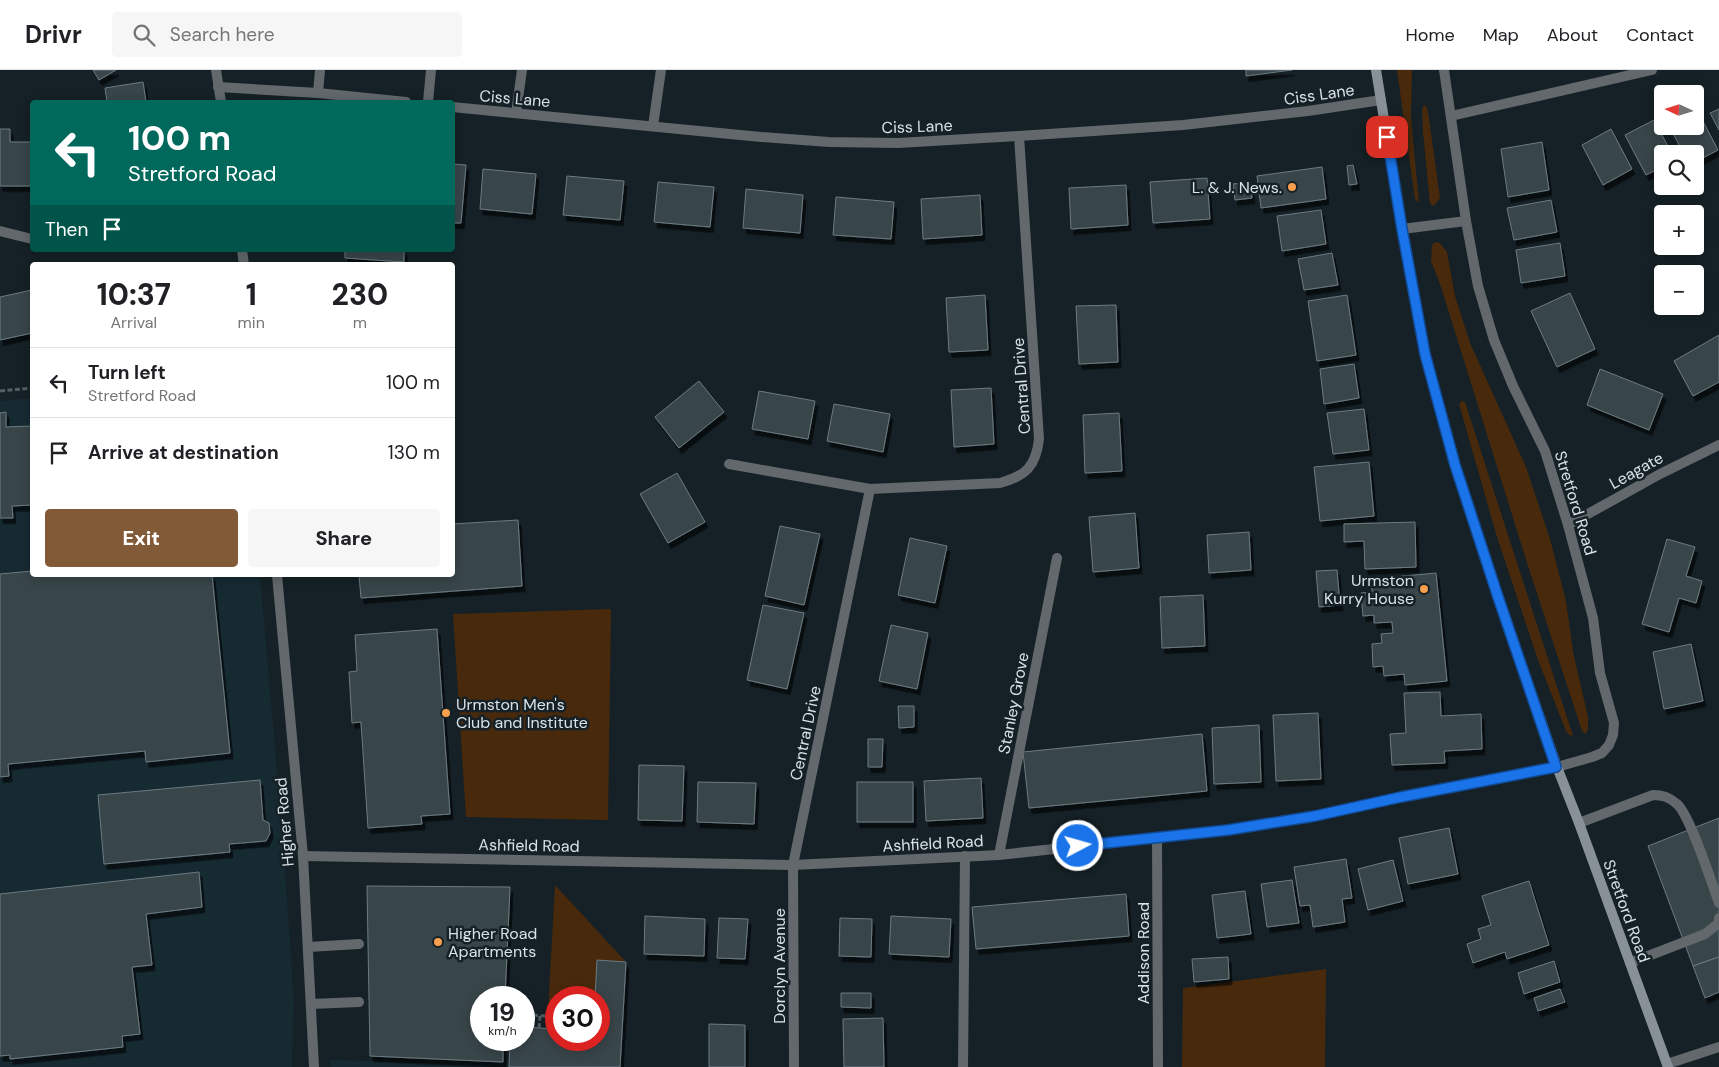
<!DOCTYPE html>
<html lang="en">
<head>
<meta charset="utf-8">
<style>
	:root { --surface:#fff; --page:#f6f6f6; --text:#202124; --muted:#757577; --line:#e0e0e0; --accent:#825a37 }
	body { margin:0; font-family:"DM Sans",sans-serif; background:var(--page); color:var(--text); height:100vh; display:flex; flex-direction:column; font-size:19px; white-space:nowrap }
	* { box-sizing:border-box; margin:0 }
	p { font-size:16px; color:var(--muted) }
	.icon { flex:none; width:28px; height:28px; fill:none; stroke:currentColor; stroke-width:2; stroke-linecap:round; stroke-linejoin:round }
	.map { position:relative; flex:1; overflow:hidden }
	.details { position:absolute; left:30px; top:192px; width:425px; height:315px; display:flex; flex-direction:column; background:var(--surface); border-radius:5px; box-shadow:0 2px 12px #0003 }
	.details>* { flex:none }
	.banner { position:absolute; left:30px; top:30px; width:425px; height:152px; border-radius:5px; box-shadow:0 2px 12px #0003; background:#00695c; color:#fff; overflow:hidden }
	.needle { width:32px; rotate:274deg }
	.tools { position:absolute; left:1654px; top:15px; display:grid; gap:10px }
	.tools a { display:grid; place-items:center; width:50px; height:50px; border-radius:5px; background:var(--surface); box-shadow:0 2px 12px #0003; font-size:25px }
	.speed { position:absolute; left:470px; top:916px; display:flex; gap:10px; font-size:25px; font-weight:700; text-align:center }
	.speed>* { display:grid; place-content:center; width:65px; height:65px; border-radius:50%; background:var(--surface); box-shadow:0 2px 12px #0003; line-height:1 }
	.speed small { font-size:12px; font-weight:400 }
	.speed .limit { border:8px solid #d22; background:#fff; color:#111 }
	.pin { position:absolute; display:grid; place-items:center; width:42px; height:42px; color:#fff; margin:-21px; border-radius:10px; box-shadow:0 2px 8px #0006 }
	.me { position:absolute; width:55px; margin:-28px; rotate:84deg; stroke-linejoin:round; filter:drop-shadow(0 0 4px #0008) }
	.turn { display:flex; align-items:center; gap:18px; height:105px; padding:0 15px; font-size:22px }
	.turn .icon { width:65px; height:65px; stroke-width:2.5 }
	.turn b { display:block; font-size:35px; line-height:42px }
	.then { display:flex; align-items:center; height:48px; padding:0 15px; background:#0003; gap:10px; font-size:19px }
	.eta { display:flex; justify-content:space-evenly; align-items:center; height:85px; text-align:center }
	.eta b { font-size:30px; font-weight:800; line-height:35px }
	.primary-button { display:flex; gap:10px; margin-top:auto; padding:10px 15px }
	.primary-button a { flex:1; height:58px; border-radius:5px; background:var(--accent); color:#fff; font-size:20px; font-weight:800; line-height:58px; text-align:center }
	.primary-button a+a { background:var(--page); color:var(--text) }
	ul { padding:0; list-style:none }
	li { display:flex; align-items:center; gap:15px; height:70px; padding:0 15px; border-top:1px solid var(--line) }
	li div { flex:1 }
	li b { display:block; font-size:19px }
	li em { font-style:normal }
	header { display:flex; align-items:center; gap:30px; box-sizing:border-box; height:70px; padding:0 25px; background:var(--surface); border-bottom:1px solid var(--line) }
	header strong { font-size:24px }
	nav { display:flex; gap:28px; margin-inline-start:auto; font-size:18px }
	.search { width:350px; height:45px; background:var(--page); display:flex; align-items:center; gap:12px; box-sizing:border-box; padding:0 18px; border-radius:5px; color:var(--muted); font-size:19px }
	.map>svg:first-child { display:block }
</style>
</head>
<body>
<header>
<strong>Drivr</strong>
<div class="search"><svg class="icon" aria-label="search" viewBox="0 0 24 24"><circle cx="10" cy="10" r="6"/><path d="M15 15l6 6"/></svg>Search here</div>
<nav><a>Home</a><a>Map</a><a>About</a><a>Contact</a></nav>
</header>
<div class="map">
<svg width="1719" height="997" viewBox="0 0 1719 997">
	<defs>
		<filter id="shadow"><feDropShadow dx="3" dy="5.5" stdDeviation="0" flood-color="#0009"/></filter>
	</defs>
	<rect width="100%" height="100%" fill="#152126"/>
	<!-- built -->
	<g fill="#162a32">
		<path d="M32,328V505H260L283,770L294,932L292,997H0V331Z"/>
		<path d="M330,990L509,995V997H331Z"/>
	</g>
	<!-- green -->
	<g fill="#48290c">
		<path d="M1397,0H1412L1411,47L1419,133L1415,129Z"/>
		<path d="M1424,35L1426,36L1428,42L1440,128L1434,136L1430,134L1423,62L1422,39Z"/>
		<path d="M1435,172L1440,173L1447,182L1455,226L1470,273L1526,397L1550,469L1566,531L1573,582L1588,647V658L1586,664L1582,661L1529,499L1441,217L1431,191L1432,175Z"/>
		<path d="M1462,331L1465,332L1573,666L1569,665L1566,661L1538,590L1497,467L1459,334Z"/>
		<path d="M611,539L608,750L466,747L453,544Z"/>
		<path d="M555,815L626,892L597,890L595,927L556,928V942L548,941Z"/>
		<path d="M1326,899L1325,997H1182L1183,918Z"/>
	</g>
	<!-- building -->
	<g fill="#37444a" stroke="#6d7b82" filter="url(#shadow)">
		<path d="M93,0H116L99,10Z"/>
		<path d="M1246,0H1292L1246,6Z"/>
		<path d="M143,12L146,32H107L105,18Z"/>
		<path d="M1696,38L1718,80L1695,92V84H1684L1669,56H1695Z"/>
		<path d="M1719,39V60L1710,43Z"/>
		<path d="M1654,50L1672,84H1662V97L1646,105L1625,65Z"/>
		<path d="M0,59H10V72H32V116H0Z"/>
		<path d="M1611,59L1632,99L1603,115L1582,75Z"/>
		<path d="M1542,72L1549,120L1508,127L1501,79Z"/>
		<path d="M452,94L466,95L461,153H452Z"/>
		<path d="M1353,95L1357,114L1349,115L1347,96Z"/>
		<path d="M1322,97L1326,129L1261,138L1257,106Z"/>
		<path d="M483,99L536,104L532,144L480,139Z"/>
		<path d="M567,106L624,111L620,150L563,145Z"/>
		<path d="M1207,108L1210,149L1153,153L1150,112Z"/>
		<path d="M658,112L714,117L710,157L654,152Z"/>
		<path d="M1250,112L1252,128L1235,130L1233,114Z"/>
		<path d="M1126,115L1128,155L1071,159L1069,118Z"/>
		<path d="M746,119L803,125L800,163L743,158Z"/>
		<path d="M980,125L982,165L923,169L921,129Z"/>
		<path d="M836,127L894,132L891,169L833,165Z"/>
		<path d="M1551,130L1557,162L1514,170L1507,138Z"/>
		<path d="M1321,140L1326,174L1282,181L1277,146Z"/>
		<path d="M1560,173L1565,206L1521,213L1516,180Z"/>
		<path d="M345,180H404V192L345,188Z"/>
		<path d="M1332,183L1338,215L1304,220L1298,189Z"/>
		<path d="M32,220V263L0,270V227Z"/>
		<path d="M1570,223L1595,279L1557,297L1531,241Z"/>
		<path d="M985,225L988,280L949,282L946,228Z"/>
		<path d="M1347,225L1356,285L1317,291L1308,231Z"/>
		<path d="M1116,235L1118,292L1079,294L1076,236Z"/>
		<path d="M1719,265V312L1693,326L1674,291Z"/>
		<path d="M1354,294L1359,328L1324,334L1320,299Z"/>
		<path d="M1600,299L1663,324L1649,360L1587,335Z"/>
		<path d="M699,311L724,342L679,378L655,347Z"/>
		<path d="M991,318L994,374L954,377L951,320Z"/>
		<path d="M759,321L815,331L808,369L752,359Z"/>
		<path d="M834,334L890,344L883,382L827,371Z"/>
		<path d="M1364,339L1369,380L1333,384L1327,343Z"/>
		<path d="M6,342V357L32,356V435L12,436L13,448H0V343Z"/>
		<path d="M1119,343L1122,401L1085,403L1083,345Z"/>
		<path d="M1369,392L1374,446L1320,451L1314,397Z"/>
		<path d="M677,403L705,452L668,473L640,424Z"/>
		<path d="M1135,443L1139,498L1093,502L1089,447Z"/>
		<path d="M518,450L522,516L361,528L359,505H452V454Z"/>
		<path d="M1415,452L1416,497L1365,499L1364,471L1344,472V454Z"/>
		<path d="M780,456L820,464L804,535L765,526Z"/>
		<path d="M1249,462L1251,500L1209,503L1207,465Z"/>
		<path d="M910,468L947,476L935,533L898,525Z"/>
		<path d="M1667,469L1695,477L1686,506L1702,511L1696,533L1679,528L1669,562L1642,554Z"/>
		<path d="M1337,500L1340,535L1319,537L1316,501Z"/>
		<path d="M32,501V505H212L230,683L146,692L145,681L8,694L9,706L0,707V504Z"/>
		<path d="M1436,503L1447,611L1405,615L1404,604L1384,606L1383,596L1373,597L1372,574L1382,573L1381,564L1393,563L1392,552L1374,553V545L1363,546L1361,523L1372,522L1371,509Z"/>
		<path d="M1203,525L1205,576L1162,578L1160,527Z"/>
		<path d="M763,535L804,543L787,619L747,610Z"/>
		<path d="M891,555L928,563L917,619L879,611Z"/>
		<path d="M437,559L450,744L421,746L422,754L368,758L361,652L352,653L349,602L357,601L355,565Z"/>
		<path d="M1691,574L1703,631L1664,639L1653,582Z"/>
		<path d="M1440,622L1441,646L1481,644L1482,679L1444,681L1445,693L1392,695L1390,664L1406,663L1404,623Z"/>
		<path d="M898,636H914V657L899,658Z"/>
		<path d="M1318,643L1321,709L1276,711L1273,645Z"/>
		<path d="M1259,655L1261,712L1214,714L1212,658Z"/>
		<path d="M1202,664L1207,721L1029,738L1023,682Z"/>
		<path d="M868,669H883L882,697H868Z"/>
		<path d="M639,695L684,696L682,751L638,750Z"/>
		<path d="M981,708L983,748L926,751L924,711Z"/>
		<path d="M260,710L263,750L269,753L270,763L266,771L229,774L230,782L104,794L98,725Z"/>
		<path d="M698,712L756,713L754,754L697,752Z"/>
		<rect x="857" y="712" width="56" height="40"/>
		<path d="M1719,748V887L1693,896L1648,776Z"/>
		<path d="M1449,758L1458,804L1408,814L1399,768Z"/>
		<path d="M1346,789L1352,828L1342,829L1345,852L1313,857L1310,835L1300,836L1294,797Z"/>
		<path d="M1393,790L1403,831L1368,840L1358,799Z"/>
		<path d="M199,802L202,837L146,844L152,895L132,897L140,964L122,966L123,977L10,989V985L0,986V824Z"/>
		<path d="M1292,810L1299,853L1267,857L1261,814Z"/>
		<path d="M1529,811L1549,875L1507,889L1505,882L1473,893L1467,874L1481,869L1478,859L1491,855L1482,826Z"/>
		<path d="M367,816L510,817L505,928H481V970H503V992L370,986Z"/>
		<path d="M1245,821L1251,864L1217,868L1212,825Z"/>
		<path d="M1126,824L1129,866L976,879L972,837Z"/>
		<path d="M645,846L705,849L704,886L644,884Z"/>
		<path d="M891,846L951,849L949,887L889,884Z"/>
		<path d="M719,848L748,849L745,889L717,888Z"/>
		<path d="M840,848L872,849L871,887L839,886Z"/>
		<path d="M1228,887L1229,909L1194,912L1192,889Z"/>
		<path d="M1719,887V922L1705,928L1693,896Z"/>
		<path d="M597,890L626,892L620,997H509L510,970H524V957L556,959V970H599V928H595Z"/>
		<path d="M1554,891L1560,912L1524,924L1518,903Z"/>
		<path d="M1560,919L1565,932L1538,941L1534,928Z"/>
		<path d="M841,923H871V938L841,937Z"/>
		<path d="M883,948L884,997H844L843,949Z"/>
		<path d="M709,954L745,955V997H709Z"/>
	</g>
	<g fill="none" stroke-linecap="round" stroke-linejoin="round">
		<!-- path -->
		<g stroke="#545f64" stroke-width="3" stroke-dasharray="5 2.5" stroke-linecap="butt">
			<path d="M0,321L32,318"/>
			<path d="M533,945L556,947"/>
			<path d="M539,958L540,946"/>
		</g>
		<!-- service -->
		<g stroke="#62686b" stroke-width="10">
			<path d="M318,23L320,0"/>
			<path d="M516,43L522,0"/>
			<path d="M1579,753L1653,725C1663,725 1669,727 1677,734C1690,745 1712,814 1719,833"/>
			<path d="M308,877L359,874"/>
			<path d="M1630,893L1705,864L1719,853V848"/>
			<path d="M311,934L359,932"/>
			<path d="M963,997L965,786"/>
		</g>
		<!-- minor -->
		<g stroke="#62686b" stroke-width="10">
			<path d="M218,17L318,23L406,32"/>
			<path d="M428,32L431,0"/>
			<path d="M452,37L761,67L829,72L898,73L1019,66L1183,55L1308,41L1381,30"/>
			<path d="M1451,46L1652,0"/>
			<path d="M653,56L661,0"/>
			<path d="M1402,159L1466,151"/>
			<path d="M0,161L32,169"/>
			<path d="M729,394L870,419L1000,413C1026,406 1036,396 1039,369L1019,66"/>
			<path d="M1568,455L1660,404L1719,375"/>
			<path d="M1157,768L1158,997"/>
			<path d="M999,785L1057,488"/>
			<path d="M303,786L793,795L999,785L1228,760L1315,746L1401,727L1557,697L1592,687L1602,683L1609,675L1613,665L1614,653L1600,603L1593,548L1568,455L1545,381L1513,316L1494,270L1478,216L1466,151L1444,0"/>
			<path d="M1667,994L1719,977"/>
			<path d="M794,997L793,795L870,419"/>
		</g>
		<!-- tertiary -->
		<g stroke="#62686b" stroke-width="10">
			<path d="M216,0L221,32"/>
			<path d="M242,180L244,195"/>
			<path d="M277,505L303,786L314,997"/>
		</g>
		<!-- secondary -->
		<path stroke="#889296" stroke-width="10" d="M1376,0L1402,159L1425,284L1455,395L1498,527L1557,697L1579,753L1668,997"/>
	</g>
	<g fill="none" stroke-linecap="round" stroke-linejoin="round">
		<!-- route casing -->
		<g stroke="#114b97" stroke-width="12">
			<path id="route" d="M1078,776L1228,760L1315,746L1401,727L1556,697L1498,527L1455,395L1425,284L1402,159L1387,67"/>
		</g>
		<!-- route -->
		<use href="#route" stroke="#1a73e8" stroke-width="9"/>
	</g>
	<!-- markers -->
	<g fill="#fa9f4e" stroke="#152126" stroke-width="2">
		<circle cx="1292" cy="117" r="5"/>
		<circle cx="1424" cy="519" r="5"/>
		<circle cx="446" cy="643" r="5"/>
		<circle cx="438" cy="872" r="5"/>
	</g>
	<g text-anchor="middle" stroke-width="5" stroke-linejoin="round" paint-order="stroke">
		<!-- street labels -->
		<g font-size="16" fill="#d9e1e5" stroke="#152126">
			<text transform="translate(1319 24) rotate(-8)" y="6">Ciss Lane</text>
			<text transform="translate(515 28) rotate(5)" y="6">Ciss Lane</text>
			<text transform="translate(917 56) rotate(-2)" y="6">Ciss Lane</text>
			<text transform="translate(1021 316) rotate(-94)" y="6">Central Drive</text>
			<text transform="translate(1636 400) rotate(-29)" y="6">Leagate</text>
			<text transform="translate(1576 433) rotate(73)" y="6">Stretford Road</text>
			<text transform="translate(1013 633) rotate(-79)" y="6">Stanley Grove</text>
			<text transform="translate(805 663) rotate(-78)" y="6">Central Drive</text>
			<text transform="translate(284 752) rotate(-95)" y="6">Higher Road</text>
			<text transform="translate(933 773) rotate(-3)" y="6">Ashfield Road</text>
			<text transform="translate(529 775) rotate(1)" y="6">Ashfield Road</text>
			<text transform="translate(1627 841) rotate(70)" y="6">Stretford Road</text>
			<text transform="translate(1143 883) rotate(-90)" y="6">Addison Road</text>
			<text transform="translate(779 896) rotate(-90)" y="6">Dorclyn Avenue</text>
		</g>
		<!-- poi labels -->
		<g font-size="16" fill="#d9e1e5" stroke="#152126" text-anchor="end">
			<text x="1282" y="123">L. &amp; J. News.</text>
			<text x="1414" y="516">Urmston<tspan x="1414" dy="18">Kurry House</tspan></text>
			<text x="456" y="640" text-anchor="start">Urmston Men's<tspan x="456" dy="18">Club and Institute</tspan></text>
			<text x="448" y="869" text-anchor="start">Higher Road<tspan x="448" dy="18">Apartments</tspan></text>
		</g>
	</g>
</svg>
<div class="tools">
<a><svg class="needle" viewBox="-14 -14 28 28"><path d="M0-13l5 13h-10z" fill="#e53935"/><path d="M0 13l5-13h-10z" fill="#757577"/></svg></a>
<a><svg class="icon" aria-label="search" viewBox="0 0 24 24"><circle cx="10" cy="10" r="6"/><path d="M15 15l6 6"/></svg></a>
<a>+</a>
<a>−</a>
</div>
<div class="speed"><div>19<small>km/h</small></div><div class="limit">30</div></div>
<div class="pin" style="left:1387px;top:67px;background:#d93025"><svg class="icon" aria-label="arrive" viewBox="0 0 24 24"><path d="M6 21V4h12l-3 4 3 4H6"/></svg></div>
<svg class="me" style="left:1078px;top:776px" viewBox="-20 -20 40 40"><circle r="17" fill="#1a73e8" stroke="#fff" stroke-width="3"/><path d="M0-11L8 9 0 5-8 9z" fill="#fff"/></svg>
<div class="banner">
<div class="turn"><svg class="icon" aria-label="left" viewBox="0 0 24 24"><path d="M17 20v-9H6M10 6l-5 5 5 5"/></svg><div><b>100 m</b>Stretford Road</div></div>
<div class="then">Then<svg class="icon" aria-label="arrive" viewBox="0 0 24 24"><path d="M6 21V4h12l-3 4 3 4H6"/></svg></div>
</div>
<section class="details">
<div class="eta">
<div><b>10:37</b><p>Arrival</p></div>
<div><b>1</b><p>min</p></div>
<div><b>230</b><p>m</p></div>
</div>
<ul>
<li><svg class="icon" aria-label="left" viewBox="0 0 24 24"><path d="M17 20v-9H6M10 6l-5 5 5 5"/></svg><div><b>Turn left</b><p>Stretford Road</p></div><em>100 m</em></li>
<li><svg class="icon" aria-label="arrive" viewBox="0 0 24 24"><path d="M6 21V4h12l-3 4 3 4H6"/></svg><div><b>Arrive at destination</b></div><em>130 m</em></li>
</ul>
<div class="primary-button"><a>Exit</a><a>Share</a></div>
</section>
</div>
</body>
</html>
